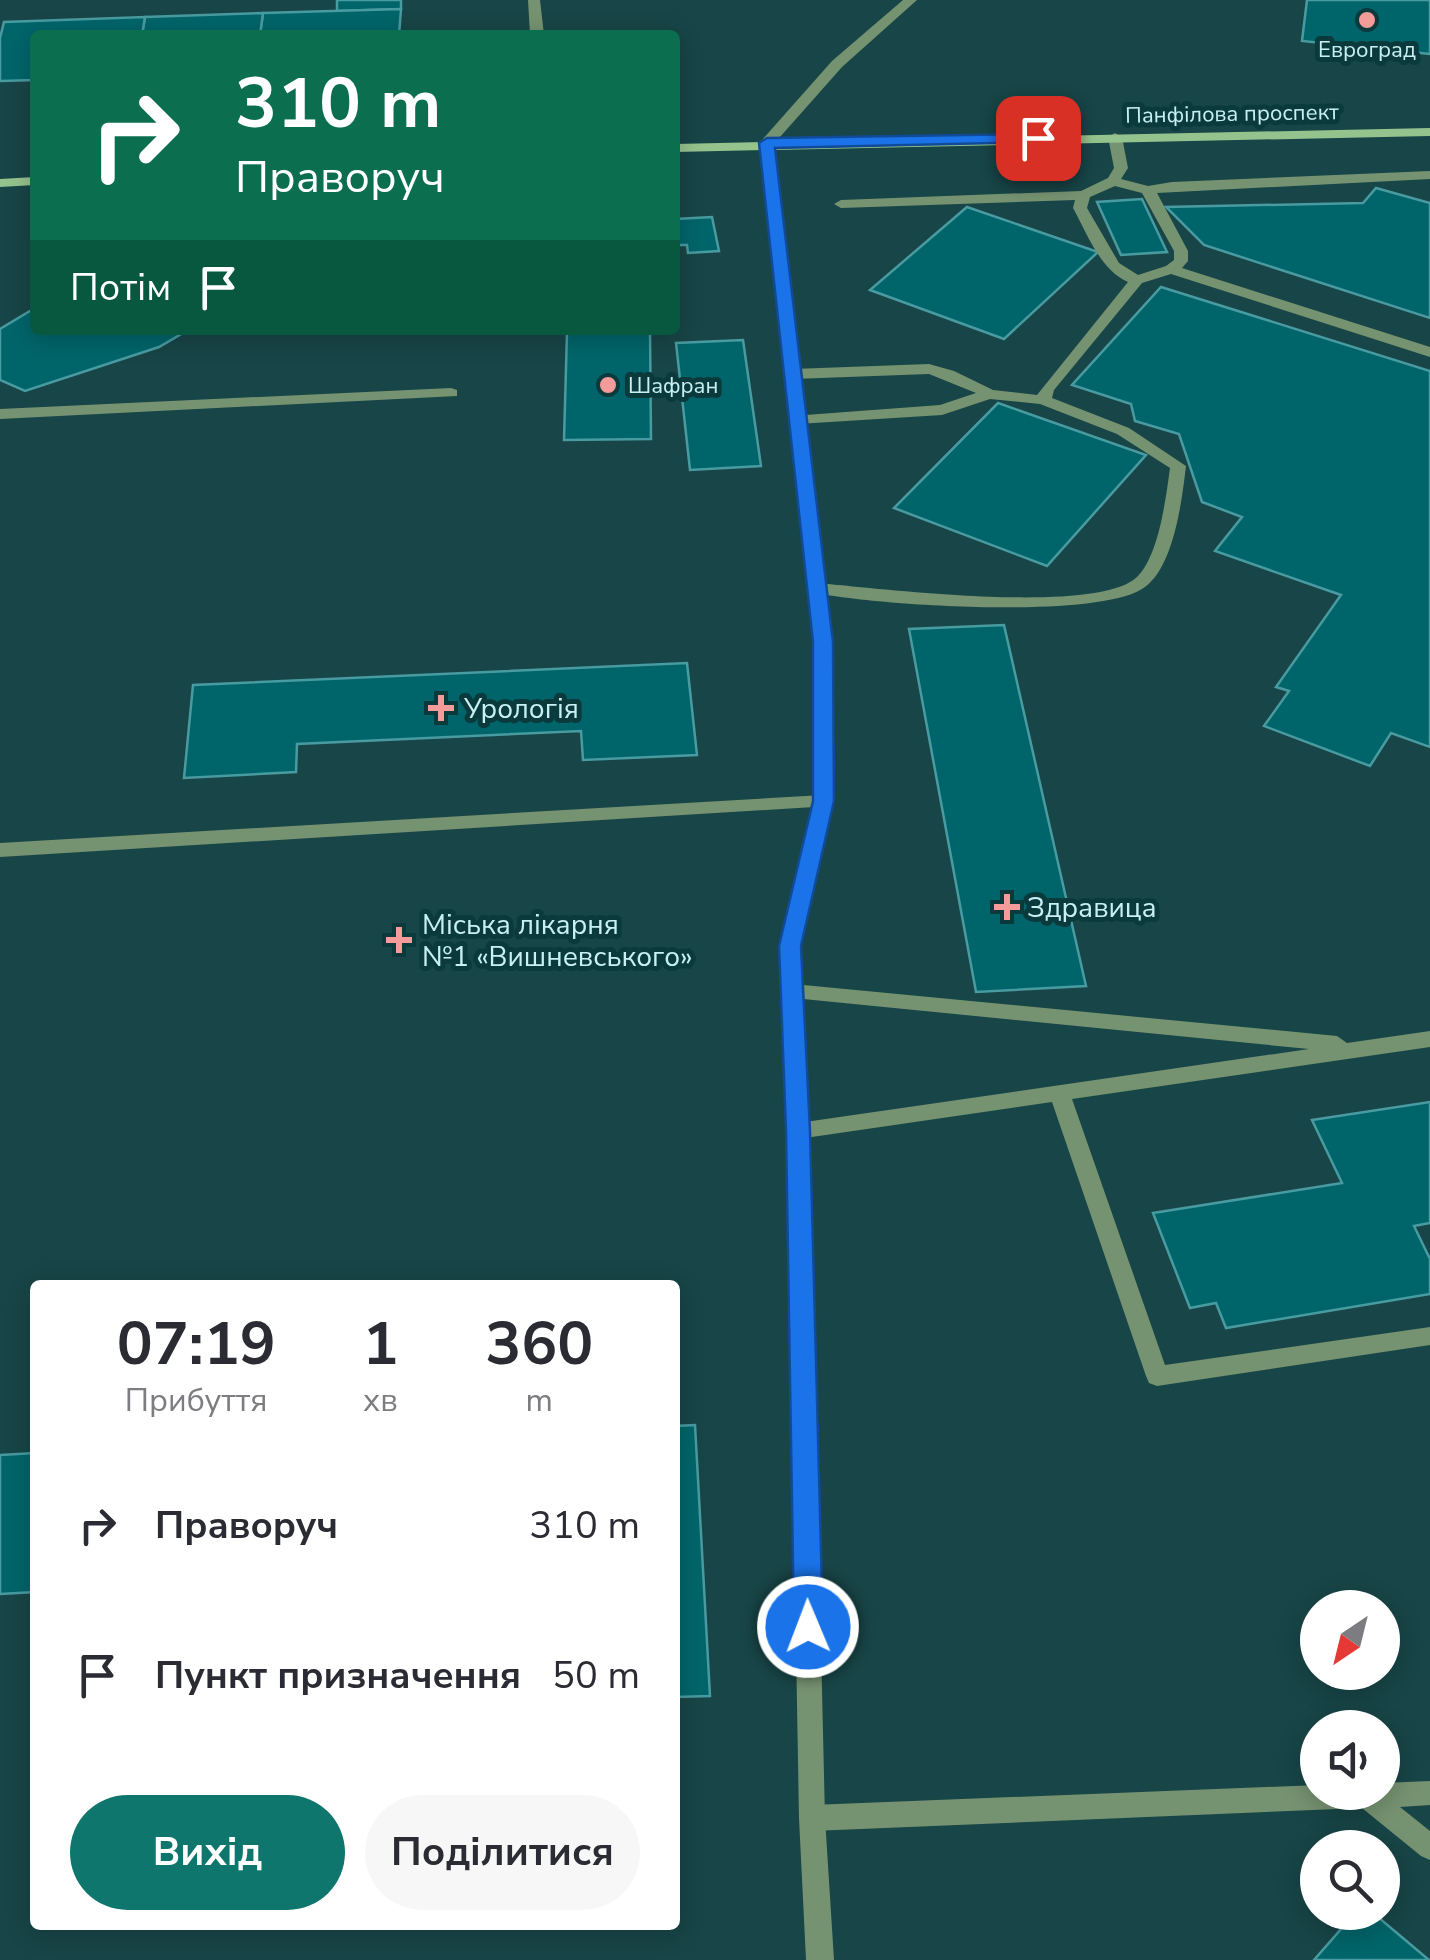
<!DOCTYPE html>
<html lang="uk">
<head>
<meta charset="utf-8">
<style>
	:root { --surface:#fff; --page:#f7f7f7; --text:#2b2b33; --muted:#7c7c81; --accent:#0f766e }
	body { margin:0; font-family:"Nunito Sans",sans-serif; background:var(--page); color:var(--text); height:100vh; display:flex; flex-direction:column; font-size:38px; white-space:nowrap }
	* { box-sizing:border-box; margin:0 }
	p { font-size:32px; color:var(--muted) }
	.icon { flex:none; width:55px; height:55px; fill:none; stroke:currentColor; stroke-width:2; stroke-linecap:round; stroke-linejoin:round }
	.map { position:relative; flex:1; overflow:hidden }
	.panel { position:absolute; left:30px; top:1280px; width:650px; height:650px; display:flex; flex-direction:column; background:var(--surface); border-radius:10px; box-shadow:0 5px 25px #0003 }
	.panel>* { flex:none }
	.hud { position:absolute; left:30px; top:30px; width:650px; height:305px; border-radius:10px; box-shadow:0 5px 25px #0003; background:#0b6e4f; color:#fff; overflow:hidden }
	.needle { width:65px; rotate:215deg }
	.fabs { position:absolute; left:1300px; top:1590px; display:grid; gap:20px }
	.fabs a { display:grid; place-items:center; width:100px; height:100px; border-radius:50%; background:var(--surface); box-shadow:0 5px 25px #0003; font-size:50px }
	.pin { position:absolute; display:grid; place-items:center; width:85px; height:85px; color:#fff; margin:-42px; border-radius:20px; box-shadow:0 5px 15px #0006 }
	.me { position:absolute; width:110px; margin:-55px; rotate:359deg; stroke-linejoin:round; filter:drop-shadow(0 0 8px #0008) }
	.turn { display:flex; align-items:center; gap:35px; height:210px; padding:0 40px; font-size:45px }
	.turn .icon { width:130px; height:130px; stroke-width:2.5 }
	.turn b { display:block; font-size:70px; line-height:85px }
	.then { display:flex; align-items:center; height:95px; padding:0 40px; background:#0003; gap:20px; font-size:38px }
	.eta { display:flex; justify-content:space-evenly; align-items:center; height:170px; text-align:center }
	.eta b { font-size:60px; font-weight:700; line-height:70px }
	.primary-button { display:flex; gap:20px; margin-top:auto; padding:20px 40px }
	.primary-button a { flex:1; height:115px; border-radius:60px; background:var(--accent); color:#fff; font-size:40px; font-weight:700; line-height:115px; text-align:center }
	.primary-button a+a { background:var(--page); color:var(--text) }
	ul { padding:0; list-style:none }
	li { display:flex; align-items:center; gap:30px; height:150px; padding:0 40px }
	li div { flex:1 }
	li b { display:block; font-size:38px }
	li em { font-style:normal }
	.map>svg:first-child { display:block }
</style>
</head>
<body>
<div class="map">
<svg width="1430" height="1960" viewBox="0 0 1430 1960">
	<rect width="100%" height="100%" fill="#184547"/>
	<!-- building -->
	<g fill="#00656a" stroke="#489ba0" stroke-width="2.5">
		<path d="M337,0H401V9L337,11Z"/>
		<path d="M1307,0H1430V54L1302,41Z"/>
		<path d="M401,9L399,35H260L263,13Z"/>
		<path d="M263,13L260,35H142L145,17Z"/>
		<path d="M145,17L142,35H35V80L0,81V38L4,22Z"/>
		<path d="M1376,188L1430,203V318L1204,245L1166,207L1363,203Z"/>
		<path d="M1142,199L1167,252L1121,255L1097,202Z"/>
		<path d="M967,207L1098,252L1004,339L870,290Z"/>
		<path d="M712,217L719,251L688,253L687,245H675V219Z"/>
		<path d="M1161,287L1430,371V747L1391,733L1370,766L1264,726L1289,691L1276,687L1341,595L1215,551L1242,517L1202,502L1179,434L1135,421L1131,404L1072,385Z"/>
		<path d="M35,308V330H188L159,347L25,391L0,380V329Z"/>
		<path d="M650,331L651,439L564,440L567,332Z"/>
		<path d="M743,340L761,466L690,470L676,343Z"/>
		<path d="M998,403L1146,455L1047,566L894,508Z"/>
		<path d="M1004,625L1086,986L976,992L909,629Z"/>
		<path d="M687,663L697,755L583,760L581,731L297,744L296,772L184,778L193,685Z"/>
		<path d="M1430,1102V1223L1414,1226L1430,1259V1294L1226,1328L1216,1303L1190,1308L1153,1213L1342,1183L1312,1120Z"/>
		<path d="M695,1425L710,1696L675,1697V1426Z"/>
		<path d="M35,1453V1592L0,1594V1455Z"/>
		<path d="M1356,1912H1372L1429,1960H1314Z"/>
	</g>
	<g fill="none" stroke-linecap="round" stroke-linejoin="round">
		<!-- lane -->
		<g fill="#769371" fill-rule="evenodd">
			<path d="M528,0H540L544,35H530Z"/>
			<path d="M903,0H917L842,67L772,146H762V140L832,61Z"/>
			<path d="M1115,133L1122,137L1128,168L1121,179L1148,186L1172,182L1430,171V179L1157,193L1188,251V261L1182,268L1430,347V357L1171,274L1142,283L1054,390L1052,398L1129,428L1186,466C1182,500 1174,566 1145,587C1100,621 869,605 811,592L808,588L811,584L817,583C877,588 1096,616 1137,577C1159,556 1166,497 1170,468L1117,434L1040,404L990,399L942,415L798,424L790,419L792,416L940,405L976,393L929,374L793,379L785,374L793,369L929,364L954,371L993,390L1037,395L1128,282C1100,270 1087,233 1073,208L1075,200L841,208L834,204L841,200L1081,191L1108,178L1114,168L1108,137ZM1115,186L1142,193L1174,251V260L1166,266L1138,275L1119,263L1087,208L1090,197Z"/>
			<path d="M451,388L457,390V396L0,419V409Z"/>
			<path d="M823,795L830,796L832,801L830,806L0,857V843Z"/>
			<path d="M793,984L1337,1036L1347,1043L1430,1031V1047L1072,1099L1165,1365L1430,1327V1345L1157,1386L1149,1383L1146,1376L1052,1102L798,1139L791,1137L787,1131L791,1125L798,1123L1309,1049L793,998L783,991Z"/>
			<path d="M1430,1781V1805L1400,1807L1430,1831V1860L1421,1856L1362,1808L812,1831L803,1827L799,1818L803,1809L812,1805L1318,1785V1792H1382V1783Z"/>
		</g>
		<!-- street -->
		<path fill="#769371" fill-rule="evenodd" d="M767,139L774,143L832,642V801L800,947L809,1131L825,1818L834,1960H806L799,1818L787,1131L780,947L814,801V642L760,143Z"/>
		<!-- secondary -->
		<g fill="#95c38d" fill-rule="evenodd">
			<path d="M1430,128V136L675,152V144Z"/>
			<path d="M35,177V185L0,187V179Z"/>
		</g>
	</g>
	<!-- route -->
	<path fill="#1a73e8" stroke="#114b97" stroke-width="2.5" d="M1038,134L1045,138L1043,142L775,148L833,642L834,801L801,946L810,1131L823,1627L818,1636L808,1640L799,1636L794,1627L786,1131L779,946L813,801V642L759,143L767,138Z"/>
	<!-- markers -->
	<g fill="#f59b9a" stroke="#0b3a3d" stroke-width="4">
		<circle cx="1367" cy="20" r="10"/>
		<circle cx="608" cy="385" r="10"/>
		<path d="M436 693h10v10h10v10h-10v10h-10v-10h-10v-10h10z"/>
		<path d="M1002 892h10v10h10v10h-10v10h-10v-10h-10v-10h10z"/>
		<path d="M394 925h10v10h10v10h-10v10h-10v-10h-10v-10h10z"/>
	</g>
	<g text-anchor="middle" stroke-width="10" stroke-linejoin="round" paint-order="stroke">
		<!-- far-poi labels -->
		<g font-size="22" fill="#c8eff1" stroke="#0b3a3d">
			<text x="1367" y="57">Евроград</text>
			<text x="628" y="393" text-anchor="start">Шафран</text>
		</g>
		<!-- far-street labels -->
		<g font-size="22" fill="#c8eff1" stroke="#0b3a3d">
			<text transform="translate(1232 113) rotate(-1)" y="8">Панфілова проспект</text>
		</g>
		<!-- poi labels -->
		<g font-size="28" fill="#c8eff1" stroke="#0b3a3d" text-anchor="start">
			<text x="464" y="718">Урологія</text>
			<text x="1027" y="917">Здравица</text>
			<text x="422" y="934">Міська лікарня<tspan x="422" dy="32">№1 «Вишневського»</tspan></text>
		</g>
	</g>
</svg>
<div class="fabs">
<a><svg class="needle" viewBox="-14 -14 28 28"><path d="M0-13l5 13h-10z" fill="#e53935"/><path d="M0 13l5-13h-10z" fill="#7c7c81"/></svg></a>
<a><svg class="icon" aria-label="sound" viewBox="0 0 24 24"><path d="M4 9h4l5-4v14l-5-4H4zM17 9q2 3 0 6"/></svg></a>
<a><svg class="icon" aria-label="search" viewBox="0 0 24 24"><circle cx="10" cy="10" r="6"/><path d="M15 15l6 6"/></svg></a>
</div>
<div class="pin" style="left:1038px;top:138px;background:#d93025"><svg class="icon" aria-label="arrive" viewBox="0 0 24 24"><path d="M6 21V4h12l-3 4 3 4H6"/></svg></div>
<svg class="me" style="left:808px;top:1627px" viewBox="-20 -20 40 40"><circle r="17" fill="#1a73e8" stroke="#fff" stroke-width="3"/><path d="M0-11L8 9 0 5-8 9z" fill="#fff"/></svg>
<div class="hud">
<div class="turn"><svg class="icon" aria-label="right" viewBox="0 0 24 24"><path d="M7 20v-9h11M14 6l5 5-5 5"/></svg><div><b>310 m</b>Праворуч</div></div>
<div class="then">Потім<svg class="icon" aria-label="arrive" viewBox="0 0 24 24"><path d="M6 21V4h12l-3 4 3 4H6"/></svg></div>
</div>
<section class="panel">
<div class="eta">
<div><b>07:19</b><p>Прибуття</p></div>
<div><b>1</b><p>хв</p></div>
<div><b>360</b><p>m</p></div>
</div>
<ul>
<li><svg class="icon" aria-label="right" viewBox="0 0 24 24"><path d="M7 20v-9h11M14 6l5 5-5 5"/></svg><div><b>Праворуч</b></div><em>310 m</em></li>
<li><svg class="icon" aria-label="arrive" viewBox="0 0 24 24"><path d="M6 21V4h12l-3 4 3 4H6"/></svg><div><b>Пункт призначення</b></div><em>50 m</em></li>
</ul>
<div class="primary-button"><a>Вихід</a><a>Поділитися</a></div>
</section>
</div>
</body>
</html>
